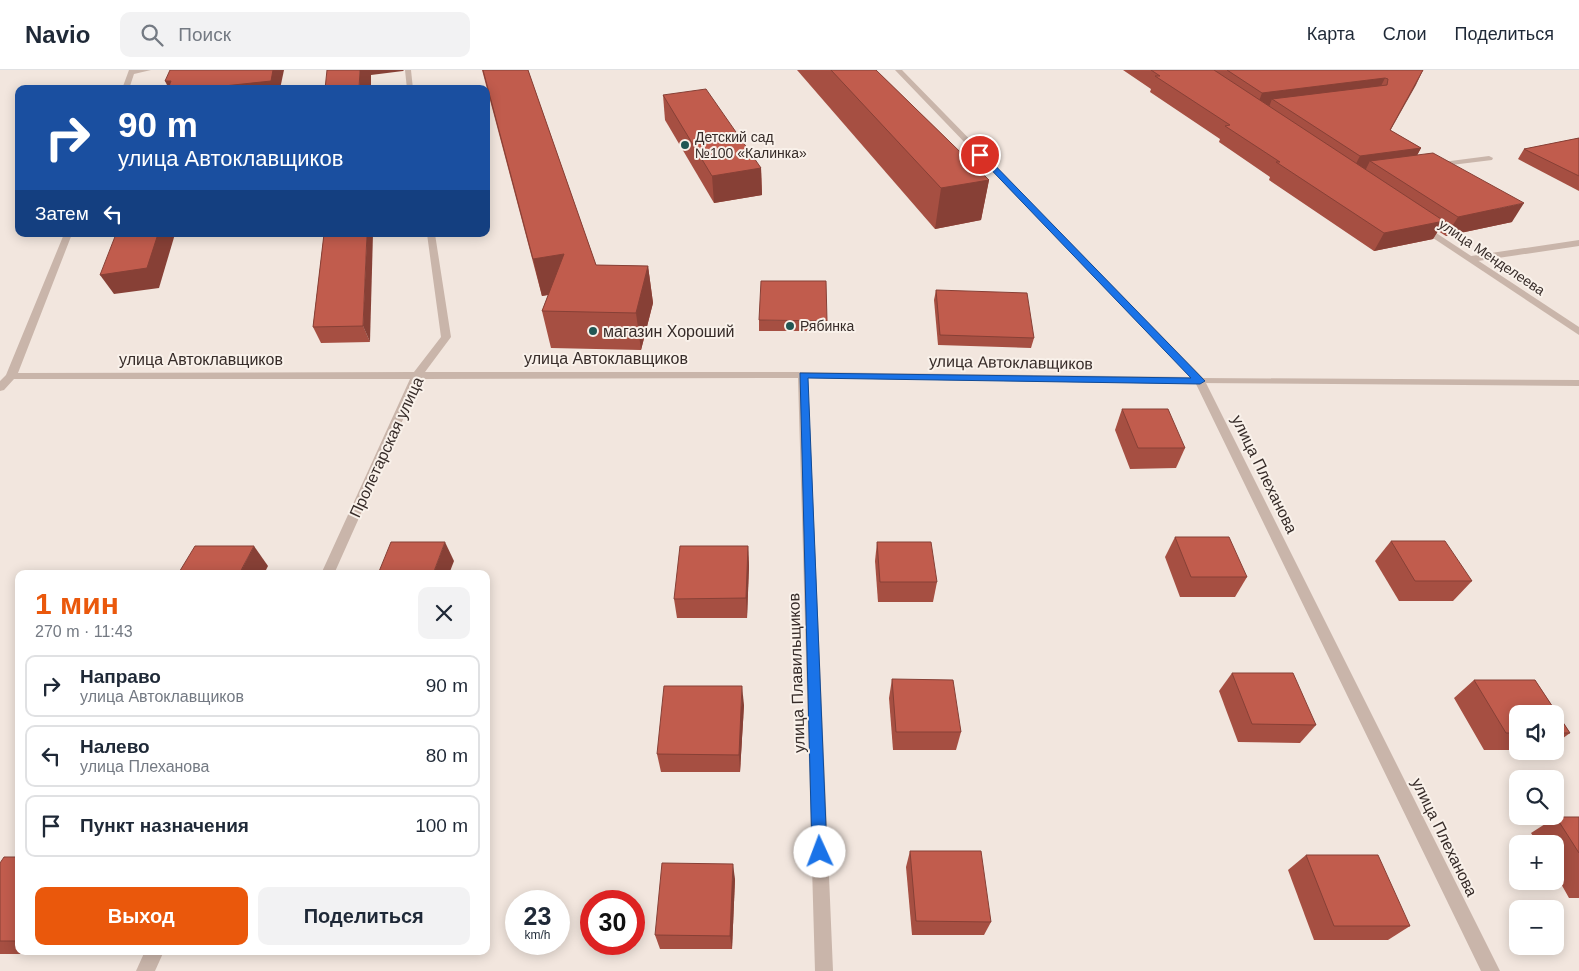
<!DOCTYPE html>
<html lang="ru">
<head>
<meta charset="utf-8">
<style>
	:root { --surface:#fff; --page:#f2f2f3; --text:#1f2937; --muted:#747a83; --line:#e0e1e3; --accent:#ea580c }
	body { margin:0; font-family:Arial,sans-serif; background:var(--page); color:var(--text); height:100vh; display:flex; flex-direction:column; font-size:19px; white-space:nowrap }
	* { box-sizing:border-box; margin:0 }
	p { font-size:16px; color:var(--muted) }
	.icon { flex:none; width:28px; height:28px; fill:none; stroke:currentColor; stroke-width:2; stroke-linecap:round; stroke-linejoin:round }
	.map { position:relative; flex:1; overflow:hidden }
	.panel { position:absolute; left:15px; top:500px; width:475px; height:385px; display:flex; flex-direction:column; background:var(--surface); border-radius:10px; box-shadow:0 2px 12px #0003 }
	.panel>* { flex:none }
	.guide { position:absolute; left:15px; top:15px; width:475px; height:152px; border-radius:10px; box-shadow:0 2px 12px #0003; background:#1a4fa0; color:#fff; overflow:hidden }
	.fabs { position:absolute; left:1509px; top:635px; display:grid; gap:10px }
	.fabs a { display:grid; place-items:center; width:55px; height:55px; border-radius:10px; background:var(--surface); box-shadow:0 2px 12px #0003; font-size:25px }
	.speed { position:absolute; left:505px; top:820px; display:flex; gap:10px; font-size:25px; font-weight:700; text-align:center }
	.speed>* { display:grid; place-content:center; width:65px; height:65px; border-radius:50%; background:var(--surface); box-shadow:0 2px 12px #0003; line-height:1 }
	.speed small { font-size:12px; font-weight:400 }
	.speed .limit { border:8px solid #d22; background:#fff; color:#111 }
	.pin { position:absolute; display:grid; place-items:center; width:42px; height:42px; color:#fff; margin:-21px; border:2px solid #fff; border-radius:50%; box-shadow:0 1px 5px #0007 }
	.me { position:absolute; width:55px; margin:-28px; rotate:358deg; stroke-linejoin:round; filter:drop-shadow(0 0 4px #0008) }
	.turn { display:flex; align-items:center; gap:18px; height:105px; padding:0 20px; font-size:22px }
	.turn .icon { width:65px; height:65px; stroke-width:2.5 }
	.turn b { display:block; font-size:35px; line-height:42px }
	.then { display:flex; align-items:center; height:48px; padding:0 20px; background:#0003; gap:10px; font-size:19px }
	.round { display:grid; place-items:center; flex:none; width:52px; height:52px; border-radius:10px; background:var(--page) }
	.head { display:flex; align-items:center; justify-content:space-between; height:85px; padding:0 20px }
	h1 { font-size:30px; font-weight:800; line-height:38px; color:var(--accent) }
	.button { display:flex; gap:10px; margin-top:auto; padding:10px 20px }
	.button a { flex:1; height:58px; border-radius:10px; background:var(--accent); color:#fff; font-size:20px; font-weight:800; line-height:58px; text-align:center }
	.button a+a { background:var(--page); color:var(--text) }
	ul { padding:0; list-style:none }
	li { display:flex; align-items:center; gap:15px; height:62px; margin:0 10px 8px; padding:0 10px; border:2px solid var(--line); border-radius:10px }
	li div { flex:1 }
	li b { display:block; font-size:19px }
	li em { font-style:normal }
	header { display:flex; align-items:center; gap:30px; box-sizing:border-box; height:70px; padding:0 25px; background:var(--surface); border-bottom:1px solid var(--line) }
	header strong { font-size:24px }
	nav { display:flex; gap:28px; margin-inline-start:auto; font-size:18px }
	.search { width:350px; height:45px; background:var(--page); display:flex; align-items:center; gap:12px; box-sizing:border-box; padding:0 18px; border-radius:10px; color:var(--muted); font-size:19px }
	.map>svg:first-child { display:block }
</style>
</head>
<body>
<header>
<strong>Navio</strong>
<div class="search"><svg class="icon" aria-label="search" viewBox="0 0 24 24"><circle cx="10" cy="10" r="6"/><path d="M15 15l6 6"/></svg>Поиск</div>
<nav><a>Карта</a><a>Слои</a><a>Поделиться</a></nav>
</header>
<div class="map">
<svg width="1579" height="901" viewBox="0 0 1579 901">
	<rect width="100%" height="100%" fill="#f2e6de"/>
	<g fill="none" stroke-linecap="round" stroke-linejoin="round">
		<!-- service -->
		<g fill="#c9b5aa" fill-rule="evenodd">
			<path d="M1489,86L1493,88L1492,90L1435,97L1431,95L1435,93Z"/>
			<path d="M1579,170V176L1471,192L1466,189L1471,186Z"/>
			<path d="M1200,308L1579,310V316L1196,313L1195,311L1196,309Z"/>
		</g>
		<!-- minor -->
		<g fill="#c9b5aa" fill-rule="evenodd">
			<path d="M129,0H151L134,4L129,19H122Z"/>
			<path d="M405,0H411L413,19H407Z"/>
			<path d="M895,0H902L1204,309L1500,901H1481L1196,314L808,308L833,901H815L798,308L421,309L334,504H321L410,309H14L4,320L0,321V311L6,305L64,164H72L18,303L414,302L441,267L427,164H435L451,267L425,302H803L1190,307Z"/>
			<path d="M1421,153L1579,257V265L1418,158L1417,156Z"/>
			<path d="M145,881H164L155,901H136Z"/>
		</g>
	</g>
	<!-- wall -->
	<g fill="#a64f42">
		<path d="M482,0H528L596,195L648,196L653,233L641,280L551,278L542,241L548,225L542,226Z"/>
		<path d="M797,0H876L989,110L981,150L935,159Z"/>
		<path d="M1123,0H1423L1390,60L1421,78L1417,85L1512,152L1446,166L1438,161L1433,169L1374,181L1269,110L1270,107L1219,72L1220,69L1150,22L1151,19Z"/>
		<path d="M663,25L761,98L762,125L714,133L665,50Z"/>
		<path d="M1579,68V121L1518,89L1524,79Z"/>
		<path d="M324,164L370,272L321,273L313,257Z"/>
		<path d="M936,220L1034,268L1031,278L938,275L934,230Z"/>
		<path d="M759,250L827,251V261H759Z"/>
		<path d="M1122,339L1185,378L1176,398L1130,399L1115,360Z"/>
		<path d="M1175,467L1247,507L1235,527H1180L1165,487Z"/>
		<path d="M1391,471L1472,511L1453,531H1399L1375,491Z"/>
		<path d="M877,472L937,512L933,532H878L875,491Z"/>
		<path d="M748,476L749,496L747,548H677L674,529Z"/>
		<path d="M1232,603L1316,655L1300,673L1238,672L1219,621Z"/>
		<path d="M892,609L961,662L956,680H893L889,628Z"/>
		<path d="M1474,610H1535L1570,663L1555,674V644H1518V680H1484L1454,628Z"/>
		<path d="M744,635L740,702H661L657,684Z"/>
		<path d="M1556,747H1579V828H1569L1555,803V774H1538L1531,763Z"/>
		<path d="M910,781L991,852L984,865H912L906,797Z"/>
		<path d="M1306,785L1410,856L1388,870H1314L1288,800Z"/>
		<path d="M19,787V881H66L65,884H0V793Z"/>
		<path d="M735,809L732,879H660L655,865Z"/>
	</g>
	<!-- shaded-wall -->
	<g fill="#874036">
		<path d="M273,0H284L280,19H204L205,18Z"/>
		<path d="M360,0H404L403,1L371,5V19H359Z"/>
		<path d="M1423,0L1416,15L1381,77L1390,60Z"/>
		<path d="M1385,8L1377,24L1272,29L1269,37L1256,39L1262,23Z"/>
		<path d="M165,11H171L169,19Z"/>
		<path d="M1421,78L1412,95L1370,91L1365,101L1351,103L1360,86Z"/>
		<path d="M761,98L762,125L714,133L712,106Z"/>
		<path d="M989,110L981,150L935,159L941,118Z"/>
		<path d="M1524,133L1512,152L1446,166L1458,147Z"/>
		<path d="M1444,151L1433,169L1374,181L1384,163Z"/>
		<path d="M158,164H175L159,218L114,224L100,205Z"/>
		<path d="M367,164H373L370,272L363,256Z"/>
		<path d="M564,184L572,220L542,226L533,189Z"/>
		<path d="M648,196L653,233L641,280L636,243Z"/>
		<path d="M445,472L454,491L449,504H433Z"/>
		<path d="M254,476L268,496L264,504H239Z"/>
		<path d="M748,476L749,496L747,548L746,528Z"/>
		<path d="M742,616L744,635L740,702L739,685Z"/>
		<path d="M733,794L735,809L732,879L730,866Z"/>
		<path d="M59,881H66L65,884Z"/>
	</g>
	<!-- building -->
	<g fill="#c15c4d" stroke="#874036">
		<path d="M170,0H273L271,11L205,18L204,19H168L171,11H165Z"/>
		<path d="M327,0H360L359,19H325Z"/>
		<path d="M483,0H528L596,195L648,196L636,243L542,241L564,184L533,189Z"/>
		<path d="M831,0H876L989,110L941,118Z"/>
		<path d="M1151,0H1214L1444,151L1384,163L1276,92H1280L1225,56L1230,55L1155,6H1160Z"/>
		<path d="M1227,0H1423L1390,60L1421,78L1360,86L1272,29L1387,15L1388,9L1385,8L1262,23Z"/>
		<path d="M706,19L761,98L712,106L663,25Z"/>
		<path d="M1579,68V106L1524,79Z"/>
		<path d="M1433,83L1524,133L1458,147L1370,91Z"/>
		<path d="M116,164H158L147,198L100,205Z"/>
		<path d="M324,164H367L363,256L313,257Z"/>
		<path d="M761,211H826L827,251L759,250Z"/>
		<path d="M936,220L1027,223L1034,268L940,265Z"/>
		<path d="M1122,339H1168L1185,378H1138Z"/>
		<path d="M1175,467H1229L1247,507H1191Z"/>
		<path d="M1391,471H1445L1472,511H1415Z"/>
		<path d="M391,472H445L433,504H378Z"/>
		<path d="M877,472H931L937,512H880Z"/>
		<path d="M195,476H254L239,504H178Z"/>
		<path d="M680,476H748L746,528L674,529Z"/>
		<path d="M1232,603H1293L1316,655L1252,654Z"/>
		<path d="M892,609L953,610L961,662H896Z"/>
		<path d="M1474,610H1535L1570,663H1555V644H1518V663H1506Z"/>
		<path d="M664,616H742L739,685L657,684Z"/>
		<path d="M1556,747H1579V783Z"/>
		<path d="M910,781H981L991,852L916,851Z"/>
		<path d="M1306,785H1378L1410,856H1334Z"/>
		<path d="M4,787H19V871H0V793Z"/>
		<path d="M662,793L733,794L730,866L655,865Z"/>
	</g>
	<!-- route -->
	<path fill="#1a73e8" stroke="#114b97" d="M978,83H983L1205,311L1200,314L808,308L827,782L825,787L820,789L814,787L812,782L800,303L1191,308L978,86Z"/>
	<!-- markers -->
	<g fill="#215754" stroke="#f9f1ea" stroke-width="2">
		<circle cx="685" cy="75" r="5"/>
		<circle cx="790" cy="256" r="5"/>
		<circle cx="593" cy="261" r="5"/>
	</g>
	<g text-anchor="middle" stroke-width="4" stroke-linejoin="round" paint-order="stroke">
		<!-- far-poi labels -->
		<g font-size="14" fill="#372c29" stroke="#f9f1ea" text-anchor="start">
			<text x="695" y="72">Детский сад<tspan x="695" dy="16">№100 «Калинка»</tspan></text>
			<text x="800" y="261">Рябинка</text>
		</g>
		<!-- far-street labels -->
		<g font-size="14" fill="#372c29" stroke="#f9f1ea">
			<text transform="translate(1492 187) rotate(34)" y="5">улица Менделеева</text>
		</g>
		<!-- poi labels -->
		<g font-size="16" fill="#372c29" stroke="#f9f1ea" text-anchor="start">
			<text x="603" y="267">магазин Хороший</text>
		</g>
		<!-- street labels -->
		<g font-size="16" fill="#372c29" stroke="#f9f1ea">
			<text x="606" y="294">улица Автоклавщиков</text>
			<text x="201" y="295">улица Автоклавщиков</text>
			<text transform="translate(1011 292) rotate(1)" y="6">улица Автоклавщиков</text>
			<text transform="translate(386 377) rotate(-65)" y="6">Пролетарская улица</text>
			<text transform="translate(1265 404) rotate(64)" y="6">улица Плеханова</text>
			<text transform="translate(796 603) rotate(-92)" y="6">улица Плавильщиков</text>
			<text transform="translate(1445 767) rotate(64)" y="6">улица Плеханова</text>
		</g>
	</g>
</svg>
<div class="fabs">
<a><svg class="icon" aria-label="sound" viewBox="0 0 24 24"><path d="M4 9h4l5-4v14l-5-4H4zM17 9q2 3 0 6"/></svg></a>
<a><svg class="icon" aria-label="search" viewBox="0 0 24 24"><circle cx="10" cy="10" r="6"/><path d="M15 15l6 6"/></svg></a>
<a>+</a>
<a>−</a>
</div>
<div class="speed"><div>23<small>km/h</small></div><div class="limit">30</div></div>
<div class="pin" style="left:980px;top:85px;background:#d93025"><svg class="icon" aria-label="arrive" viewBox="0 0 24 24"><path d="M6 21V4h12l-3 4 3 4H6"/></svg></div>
<svg class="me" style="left:820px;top:782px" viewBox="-20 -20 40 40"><circle r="19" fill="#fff"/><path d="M0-13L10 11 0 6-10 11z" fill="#1a73e8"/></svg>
<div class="guide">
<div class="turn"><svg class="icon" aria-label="right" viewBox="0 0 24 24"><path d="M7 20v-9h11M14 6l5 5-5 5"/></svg><div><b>90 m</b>улица Автоклавщиков</div></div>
<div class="then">Затем<svg class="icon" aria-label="left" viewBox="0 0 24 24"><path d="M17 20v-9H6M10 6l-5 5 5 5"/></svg></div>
</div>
<section class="panel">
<div class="head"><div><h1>1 мин</h1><p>270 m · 11:43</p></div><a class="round"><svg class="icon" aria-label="close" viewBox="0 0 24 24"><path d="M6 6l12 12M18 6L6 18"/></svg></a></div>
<ul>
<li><svg class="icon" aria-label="right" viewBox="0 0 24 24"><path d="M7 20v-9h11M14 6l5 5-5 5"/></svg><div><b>Направо</b><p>улица Автоклавщиков</p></div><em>90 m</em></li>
<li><svg class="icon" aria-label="left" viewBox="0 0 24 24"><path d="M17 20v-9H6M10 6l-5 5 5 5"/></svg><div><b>Налево</b><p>улица Плеханова</p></div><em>80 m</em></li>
<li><svg class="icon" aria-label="arrive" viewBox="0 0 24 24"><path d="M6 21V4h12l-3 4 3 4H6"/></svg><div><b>Пункт назначения</b></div><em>100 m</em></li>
</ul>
<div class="button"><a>Выход</a><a>Поделиться</a></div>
</section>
</div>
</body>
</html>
